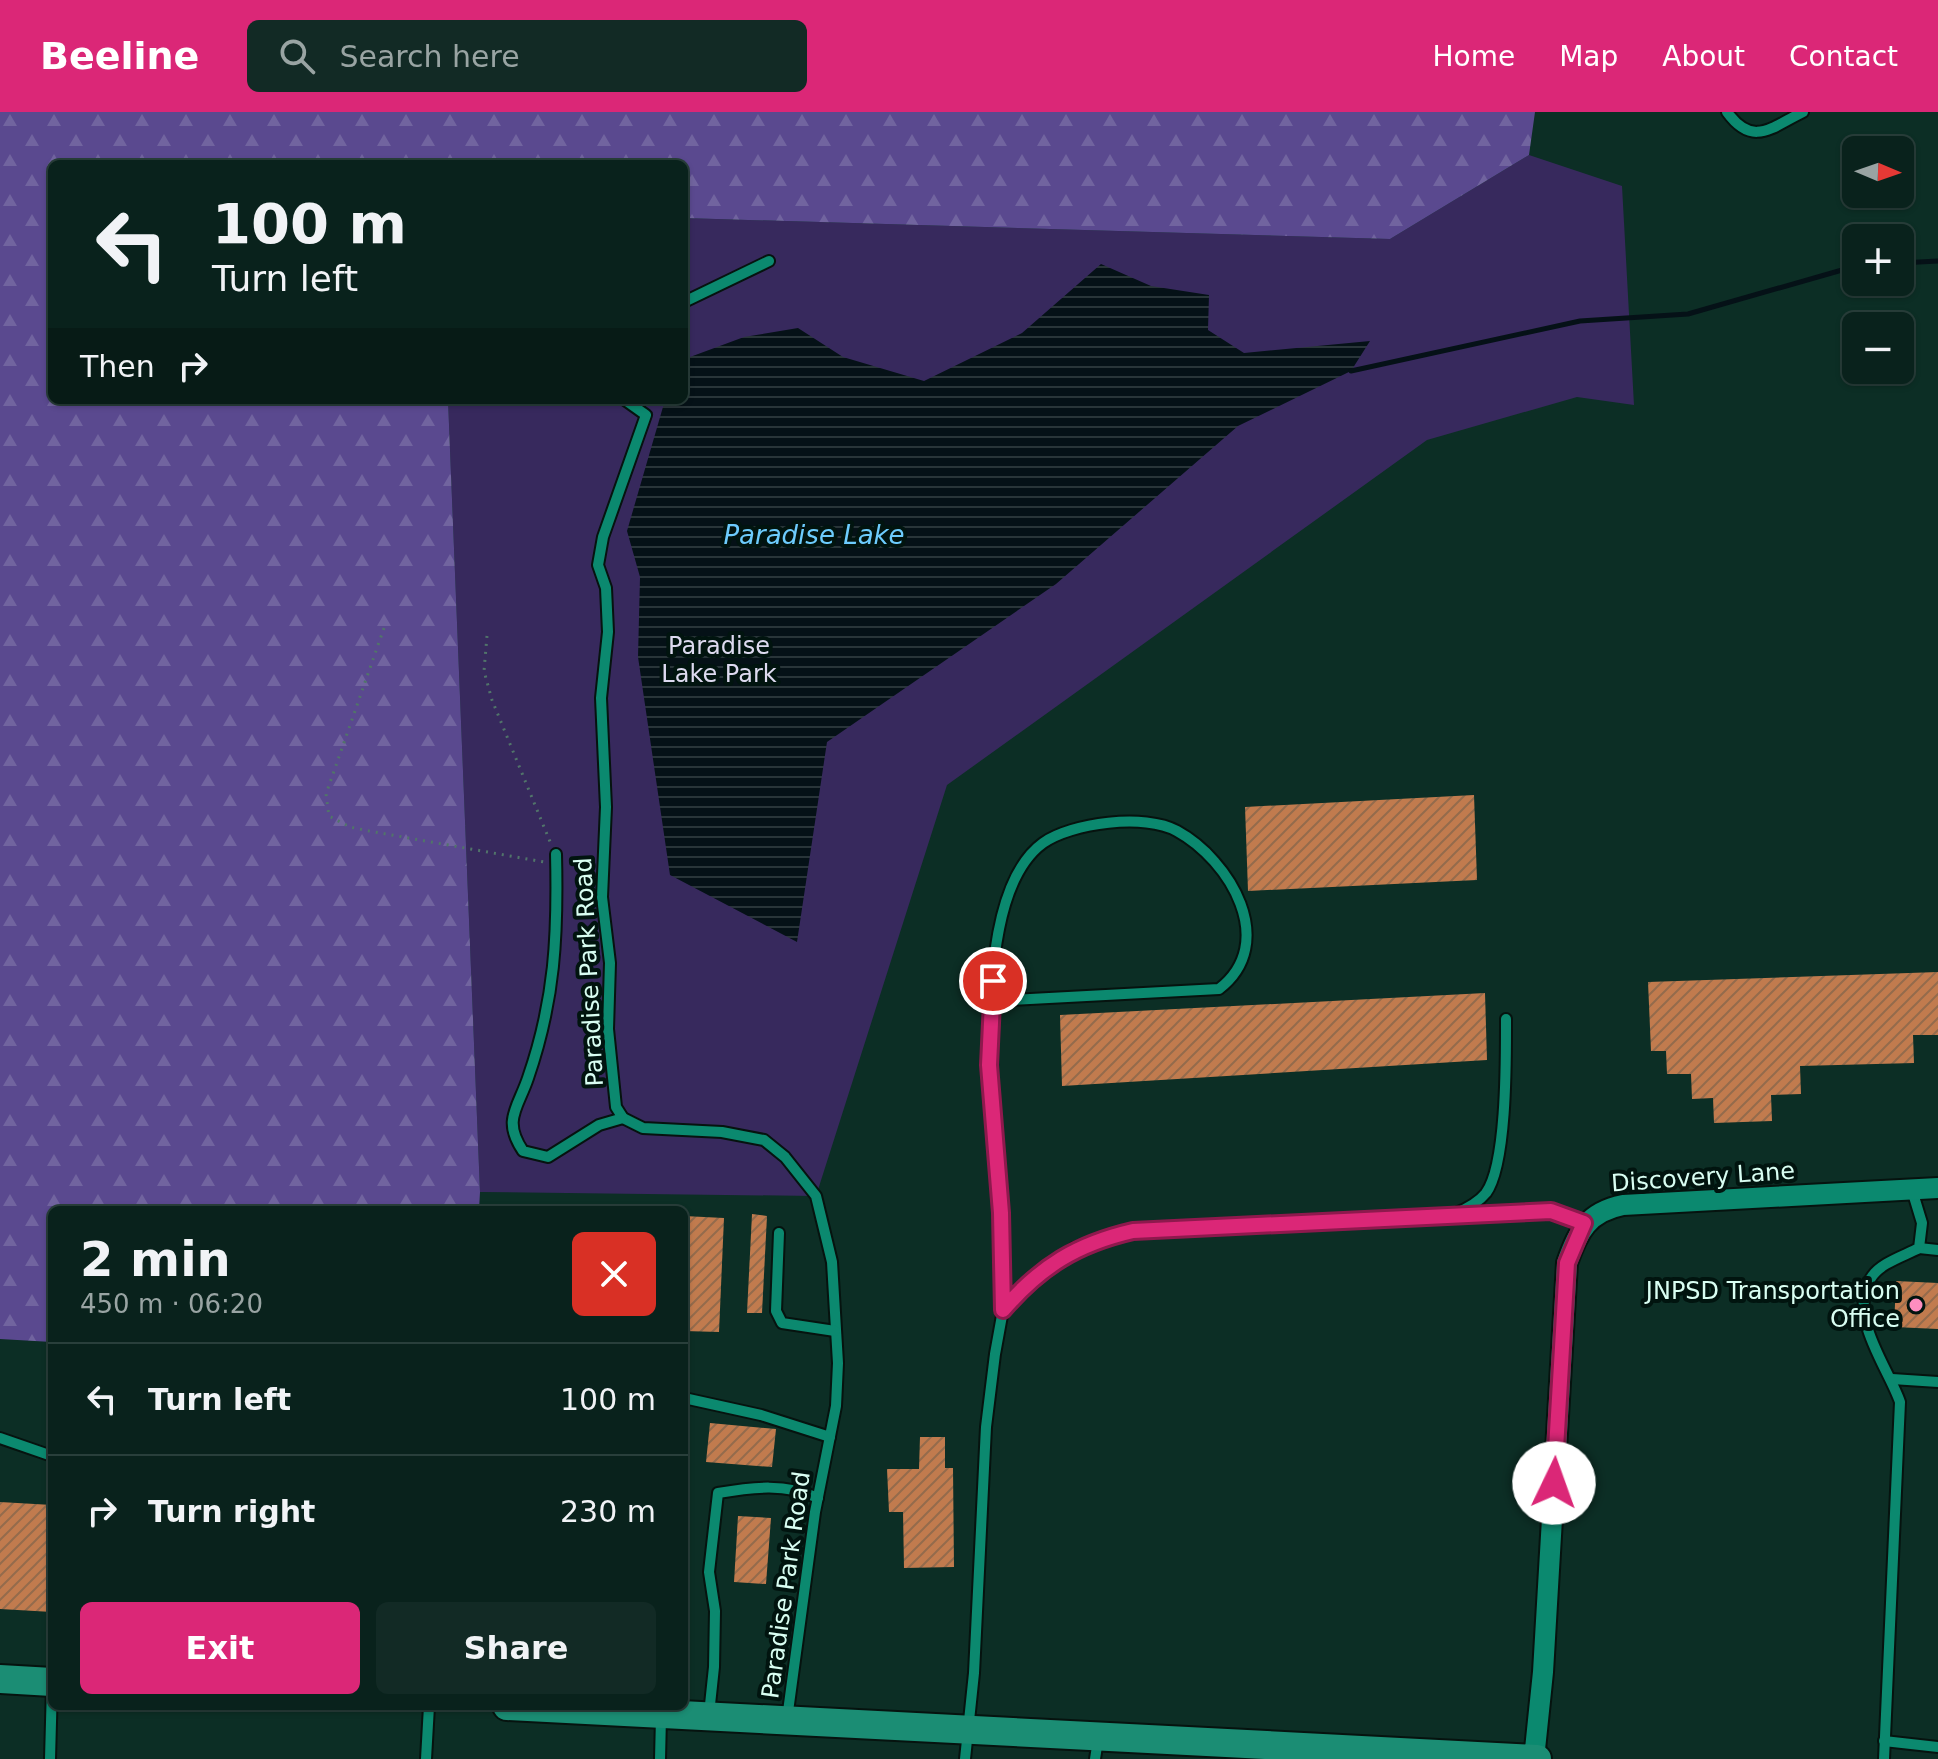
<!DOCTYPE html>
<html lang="en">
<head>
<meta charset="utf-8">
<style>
	:root { --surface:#09221c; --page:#122a25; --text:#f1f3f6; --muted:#99a4a3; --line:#293f3b; --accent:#db2777 }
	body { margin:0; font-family:"DejaVu Sans",sans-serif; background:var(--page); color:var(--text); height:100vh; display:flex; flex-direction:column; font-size:30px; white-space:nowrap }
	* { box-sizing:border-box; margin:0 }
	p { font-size:26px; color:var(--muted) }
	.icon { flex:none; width:44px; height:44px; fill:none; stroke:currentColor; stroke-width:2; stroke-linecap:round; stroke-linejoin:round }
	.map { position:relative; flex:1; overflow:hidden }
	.drawer { position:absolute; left:48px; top:1094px; width:640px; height:504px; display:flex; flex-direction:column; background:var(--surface); border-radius:12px; box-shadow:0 2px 6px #0004,0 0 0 2px var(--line) }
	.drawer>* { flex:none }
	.guide { position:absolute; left:48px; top:48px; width:640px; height:244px; border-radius:12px; box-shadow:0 2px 6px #0004,0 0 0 2px var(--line); background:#09221c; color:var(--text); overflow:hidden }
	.needle { width:52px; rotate:92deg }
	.tools { position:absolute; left:1842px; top:24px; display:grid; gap:16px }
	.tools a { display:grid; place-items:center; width:72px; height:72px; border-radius:12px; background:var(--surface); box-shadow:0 2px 6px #0004,0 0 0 2px var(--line); font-size:40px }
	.pin { position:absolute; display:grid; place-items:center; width:68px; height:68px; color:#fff; margin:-34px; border:4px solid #fff; border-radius:50%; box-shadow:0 2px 8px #0007 }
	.me { position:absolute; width:88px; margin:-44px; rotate:3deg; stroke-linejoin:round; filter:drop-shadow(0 0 6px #0008) }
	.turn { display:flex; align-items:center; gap:28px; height:168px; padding:0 32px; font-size:36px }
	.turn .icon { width:104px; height:104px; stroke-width:2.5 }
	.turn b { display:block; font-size:56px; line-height:68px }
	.then { display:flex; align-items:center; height:76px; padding:0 32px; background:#0003; gap:16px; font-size:30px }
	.round { display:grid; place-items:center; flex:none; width:84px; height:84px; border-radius:12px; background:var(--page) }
	.headline { display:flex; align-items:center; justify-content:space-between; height:136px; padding:0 32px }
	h1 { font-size:48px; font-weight:600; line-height:60px }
	.action { display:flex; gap:16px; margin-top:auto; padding:16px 32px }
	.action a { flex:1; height:92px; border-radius:12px; background:var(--accent); color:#fff; font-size:32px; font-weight:600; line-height:92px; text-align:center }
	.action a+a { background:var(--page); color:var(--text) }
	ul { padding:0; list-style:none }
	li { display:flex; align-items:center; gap:24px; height:112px; padding:0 32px; border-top:2px solid var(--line) }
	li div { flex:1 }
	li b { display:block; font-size:30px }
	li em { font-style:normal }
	header { display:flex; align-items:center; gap:48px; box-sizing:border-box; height:112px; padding:0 40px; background:var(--accent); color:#fff }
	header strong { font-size:38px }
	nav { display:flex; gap:44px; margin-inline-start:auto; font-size:28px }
	.search { width:560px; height:72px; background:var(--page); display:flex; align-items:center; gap:20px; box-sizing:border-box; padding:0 28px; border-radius:12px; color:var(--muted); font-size:30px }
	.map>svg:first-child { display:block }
</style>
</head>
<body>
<header>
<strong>Beeline</strong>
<div class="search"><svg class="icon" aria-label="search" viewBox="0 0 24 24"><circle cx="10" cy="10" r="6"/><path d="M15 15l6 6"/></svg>Search here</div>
<nav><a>Home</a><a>Map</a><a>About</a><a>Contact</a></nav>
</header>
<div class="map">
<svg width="1938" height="1647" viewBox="0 0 1938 1647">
	<defs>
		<pattern id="forest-firs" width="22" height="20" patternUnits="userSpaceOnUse" patternTransform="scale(2)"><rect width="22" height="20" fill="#5a498f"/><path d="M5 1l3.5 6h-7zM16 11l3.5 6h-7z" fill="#71649f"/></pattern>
		<pattern id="water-rules" width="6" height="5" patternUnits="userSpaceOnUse" patternTransform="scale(2)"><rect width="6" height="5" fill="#051117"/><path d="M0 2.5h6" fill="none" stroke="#293539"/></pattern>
		<pattern id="building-hatch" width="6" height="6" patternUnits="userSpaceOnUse" patternTransform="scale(2)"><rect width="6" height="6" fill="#c17b4e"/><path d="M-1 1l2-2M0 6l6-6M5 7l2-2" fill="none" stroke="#946b4c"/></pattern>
	</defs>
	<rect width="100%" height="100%" fill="#0c2e25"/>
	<!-- green -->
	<path fill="#37295d" d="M1529,43L1622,74L1634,293L1577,285L1427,328L947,673L816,1084L480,1080L448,288H684V106L1390,127Z"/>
	<!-- forest -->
	<path fill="url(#forest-firs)" d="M0,0H1535L1529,43L1390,127L684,106V52H52V288H448L480,1080L479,1098H52V1230L0,1227Z"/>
	<!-- water -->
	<path fill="url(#water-rules)" d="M1101,152L1151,174L1209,183L1208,218L1244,241L1370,229L1351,259L1238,314L1056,472L827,630L797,830L670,763L638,545L640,465L627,419L665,288H684V256L690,245L744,225L798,216L843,245L924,269L1022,221Z"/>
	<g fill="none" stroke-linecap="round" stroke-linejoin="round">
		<!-- stream -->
		<g stroke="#051117" stroke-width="5">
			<path d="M1900,151L1938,149"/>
			<path d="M1351,259L1580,209L1688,202L1856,154"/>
		</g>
	</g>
	<!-- building -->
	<g fill="url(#building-hatch)">
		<path d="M1474,683L1477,768L1248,779L1245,695Z"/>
		<path d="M1938,860V923H1913L1914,951L1800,954L1801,982L1771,983L1772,1009L1714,1011L1713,986L1692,987L1691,962H1667L1666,939H1651L1648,870Z"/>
		<path d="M1485,881L1487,948L1062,974L1060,903Z"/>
		<path d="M752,1102L767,1104L762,1201H747Z"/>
		<path d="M684,1104L724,1106L719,1220L684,1219Z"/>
		<path d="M1896,1169L1938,1171V1217L1894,1215Z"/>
		<path d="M710,1311L776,1317L772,1355L706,1350Z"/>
		<path d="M920,1325H945V1356H953L954,1455L904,1456L903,1400H889L887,1357H919Z"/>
		<path d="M0,1390L52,1393V1500L0,1497Z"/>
		<path d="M738,1404L771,1406L766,1472L734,1470Z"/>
	</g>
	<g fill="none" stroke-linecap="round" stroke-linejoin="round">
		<!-- lane casing -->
		<g stroke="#06130f" stroke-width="14">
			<g id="lane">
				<path d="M1727,0C1753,36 1772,15 1803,0"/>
				<path d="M684,190L769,149"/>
				<path d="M625,288L646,303L603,425L598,453L606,476L608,520L601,586L606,695L602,785L610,851L608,917L616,995L623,1006L643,1016L722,1020L764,1028L785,1045L816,1084L832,1150L838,1251L836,1294L815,1400L787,1607"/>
				<path d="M556,742C558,823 555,888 528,966C518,996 502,1008 523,1039L548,1045L599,1013L623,1006"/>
				<path d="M992,889L1219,877C1279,831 1230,748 1177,719C1145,701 1071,711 1043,731C952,797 1007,1093 1003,1198"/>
				<path d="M1460,1102L1539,1097L1584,1111"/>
				<path d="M779,1121L776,1199L782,1211L835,1219"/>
				<path d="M1919,1136L1938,1138"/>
				<path d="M1892,1267L1938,1270"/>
				<path d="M684,1286L761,1303L830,1325"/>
				<path d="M0,1326L52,1344"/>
				<path d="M709,1602L714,1555L715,1499L709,1460L718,1381C753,1375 786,1371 818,1386"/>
				<path d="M1884,1629L1938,1635"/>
				<path d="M50,1647L52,1573"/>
				<path d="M426,1647L429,1594"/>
				<path d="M660,1647L661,1605"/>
				<path d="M965,1647L974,1561L986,1315L995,1242L1003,1198L1025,1173L1074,1136L1133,1119L1454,1102C1466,1097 1478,1091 1486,1081C1507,1052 1506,946 1506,907"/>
				<path d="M1095,1647L1098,1628"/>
				<path d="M1884,1647L1900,1290C1888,1255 1847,1204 1871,1166C1880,1151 1904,1144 1919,1136L1922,1111L1912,1078"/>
			</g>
		</g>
		<!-- street casing -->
		<g stroke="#06130f" stroke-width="24">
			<path id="street" d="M1534,1647L1543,1560L1567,1151C1578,1119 1588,1100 1623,1093L1938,1076"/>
		</g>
		<!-- secondary casing -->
		<g stroke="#06130f" stroke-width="32">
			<g id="secondary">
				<path d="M0,1567L52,1570"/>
				<path d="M507,1594L1537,1647"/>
			</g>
		</g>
		<!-- path -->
		<g stroke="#51746a" stroke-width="3" stroke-dasharray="2 6" stroke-linecap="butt">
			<path d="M384,516L326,682L329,704L350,715L369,719L544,750"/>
			<path d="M487,524L484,559L492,588L551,732"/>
		</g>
		<!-- lane -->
		<use href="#lane" stroke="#0b896f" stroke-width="10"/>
		<!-- street -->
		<use href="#street" stroke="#0b896f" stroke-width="20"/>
		<!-- secondary -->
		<use href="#secondary" stroke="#1b8d74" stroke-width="28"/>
	</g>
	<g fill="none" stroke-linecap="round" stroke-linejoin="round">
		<!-- route casing -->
		<g stroke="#8e194d" stroke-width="20">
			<path id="route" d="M993,869L989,953L1001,1101L1003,1198C1041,1154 1077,1132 1133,1119L1551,1099L1584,1111L1567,1151L1554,1371"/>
		</g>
		<!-- route -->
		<use href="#route" stroke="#db2777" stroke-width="14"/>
	</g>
	<!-- markers -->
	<circle fill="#fd8ebf" stroke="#01140f" stroke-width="3" cx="1916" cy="1193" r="8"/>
	<g text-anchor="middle" stroke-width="8" stroke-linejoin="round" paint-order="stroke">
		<!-- park labels -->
		<g font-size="24" fill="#dddaef" stroke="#01140f">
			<text x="719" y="542">Paradise<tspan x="719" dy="28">Lake Park</tspan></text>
		</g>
		<!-- street labels -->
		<g font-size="24" fill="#d9fef2" stroke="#01140f">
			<text transform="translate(589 860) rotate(-93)" y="8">Paradise Park Road</text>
			<text transform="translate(1703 1065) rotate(-4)" y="8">Discovery Lane</text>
			<text transform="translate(786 1473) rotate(-82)" y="8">Paradise Park Road</text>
		</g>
		<!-- poi labels -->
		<g font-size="24" fill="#d9fef2" stroke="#01140f" text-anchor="end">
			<text x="1900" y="1187">JNPSD Transportation<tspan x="1900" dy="28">Office</tspan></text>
		</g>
		<!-- water labels -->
		<g font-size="26" font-style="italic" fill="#6dccfd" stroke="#01140f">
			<text x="814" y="432">Paradise Lake</text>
		</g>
	</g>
</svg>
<div class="tools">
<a><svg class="needle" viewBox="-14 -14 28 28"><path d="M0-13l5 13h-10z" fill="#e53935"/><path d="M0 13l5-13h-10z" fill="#99a4a3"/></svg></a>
<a>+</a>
<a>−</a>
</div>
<div class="pin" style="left:993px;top:869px;background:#d93025"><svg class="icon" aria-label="arrive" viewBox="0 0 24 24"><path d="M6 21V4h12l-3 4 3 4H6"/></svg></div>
<svg class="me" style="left:1554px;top:1371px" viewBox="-20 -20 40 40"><circle r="19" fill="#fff"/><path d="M0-13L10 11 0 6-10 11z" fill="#db2777"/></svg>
<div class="guide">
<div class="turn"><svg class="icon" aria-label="left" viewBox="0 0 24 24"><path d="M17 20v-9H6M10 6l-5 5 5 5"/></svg><div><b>100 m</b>Turn left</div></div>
<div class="then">Then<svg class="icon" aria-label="right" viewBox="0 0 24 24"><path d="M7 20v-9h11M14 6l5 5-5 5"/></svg></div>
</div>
<section class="drawer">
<div class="headline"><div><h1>2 min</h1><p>450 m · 06:20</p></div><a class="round" style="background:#d93025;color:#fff"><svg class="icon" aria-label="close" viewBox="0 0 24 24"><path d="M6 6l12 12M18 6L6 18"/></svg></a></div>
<ul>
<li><svg class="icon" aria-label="left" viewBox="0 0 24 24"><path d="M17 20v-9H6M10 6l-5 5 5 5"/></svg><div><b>Turn left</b></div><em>100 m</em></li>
<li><svg class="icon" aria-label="right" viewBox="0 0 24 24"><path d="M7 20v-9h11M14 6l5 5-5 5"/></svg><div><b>Turn right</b></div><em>230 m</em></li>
</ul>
<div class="action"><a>Exit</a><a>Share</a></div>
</section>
</div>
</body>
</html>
